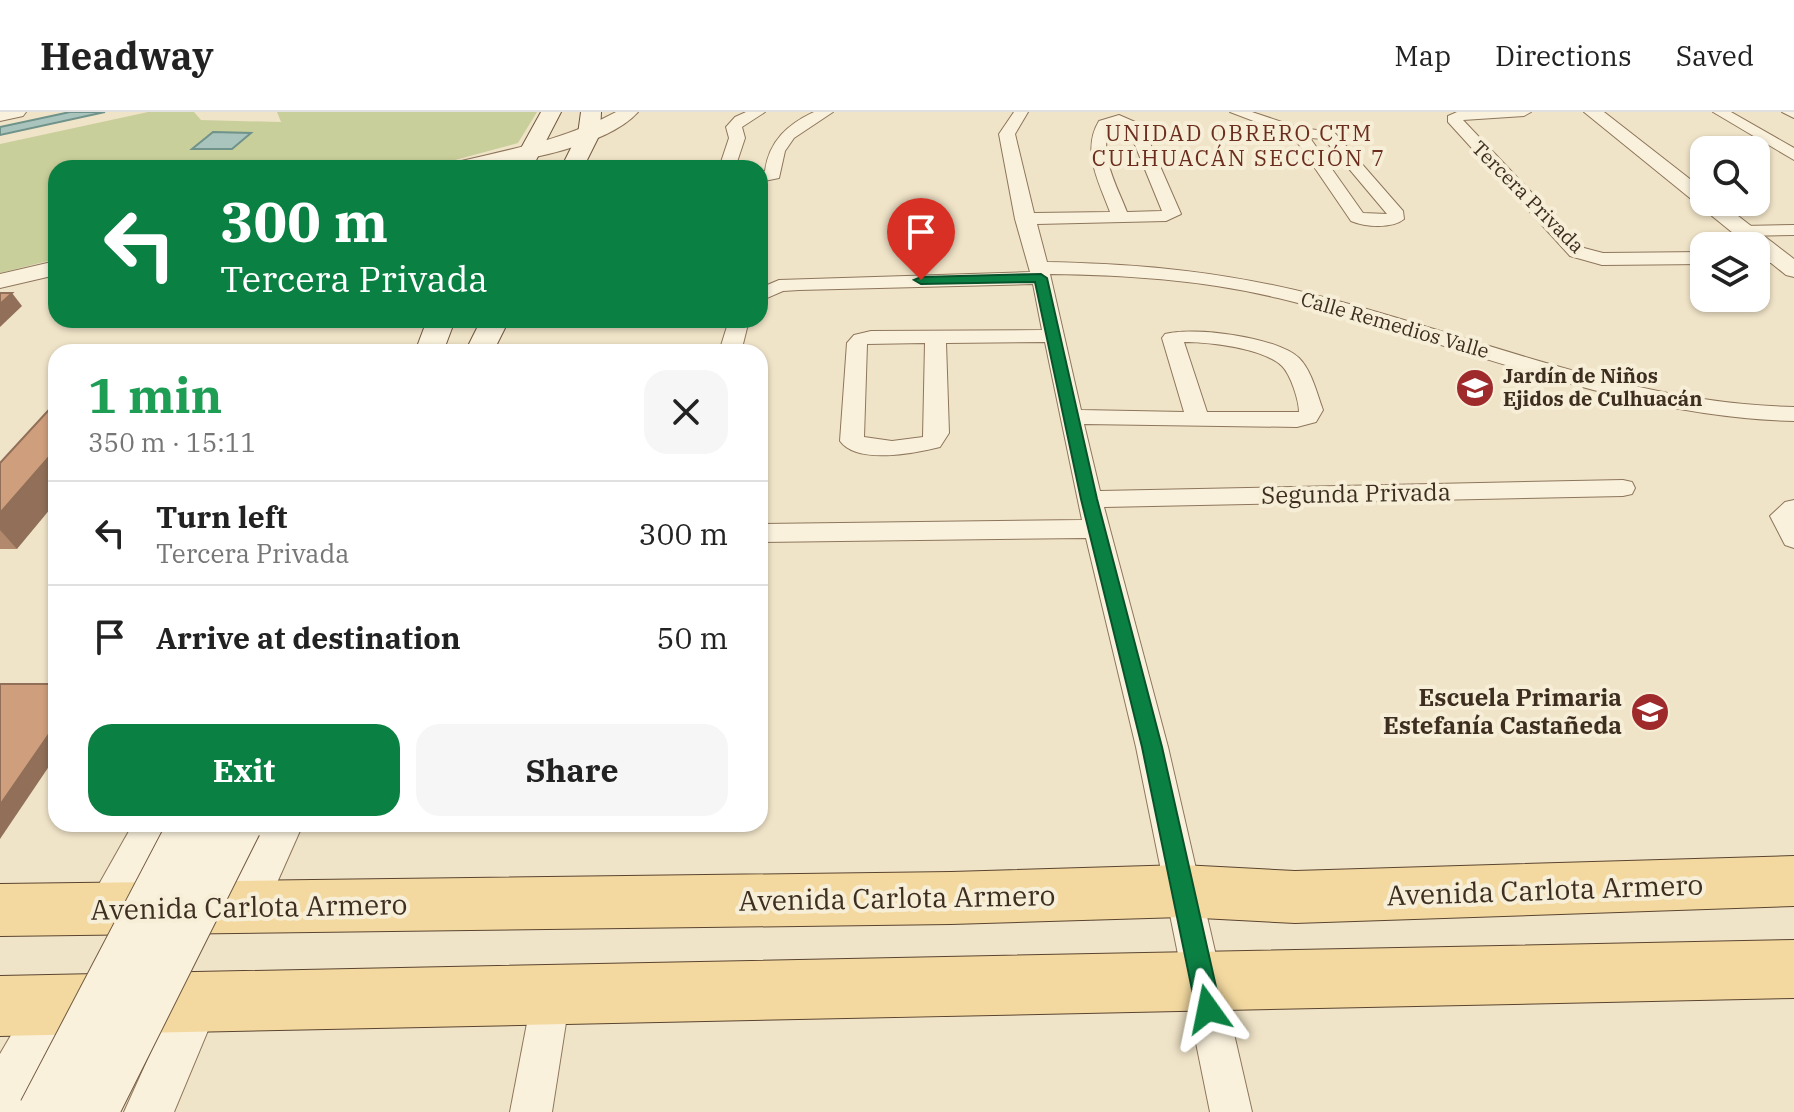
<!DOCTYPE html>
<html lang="en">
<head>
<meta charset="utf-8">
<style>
	:root { --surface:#fff; --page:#f6f6f6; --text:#222; --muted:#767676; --line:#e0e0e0; --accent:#0b8043 }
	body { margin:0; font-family:"IBM Plex Serif",serif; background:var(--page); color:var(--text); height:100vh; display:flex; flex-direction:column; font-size:30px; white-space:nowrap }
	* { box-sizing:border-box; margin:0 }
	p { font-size:26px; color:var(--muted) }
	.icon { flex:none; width:44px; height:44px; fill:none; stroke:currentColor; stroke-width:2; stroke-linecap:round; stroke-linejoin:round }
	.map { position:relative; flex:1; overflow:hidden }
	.sheet { position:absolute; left:48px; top:232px; width:720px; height:488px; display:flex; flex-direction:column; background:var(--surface); border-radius:24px; box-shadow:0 2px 6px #0004 }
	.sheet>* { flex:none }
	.guide { position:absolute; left:48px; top:48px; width:720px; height:168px; border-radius:24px; box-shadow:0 2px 6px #0004; background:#0b8043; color:#fff; overflow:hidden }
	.fabs { position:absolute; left:1690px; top:24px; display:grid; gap:16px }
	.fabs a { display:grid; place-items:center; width:80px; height:80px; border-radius:16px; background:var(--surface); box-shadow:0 2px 6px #0004; font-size:40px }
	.pin { position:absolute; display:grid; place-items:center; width:68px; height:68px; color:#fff; margin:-82px -34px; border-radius:50% 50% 50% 0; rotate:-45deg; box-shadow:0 0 8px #0007 }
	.pin .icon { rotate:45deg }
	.me { position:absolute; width:88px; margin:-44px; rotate:348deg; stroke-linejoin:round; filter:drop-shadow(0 0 6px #0008) }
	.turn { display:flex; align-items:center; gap:28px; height:168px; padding:0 40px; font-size:36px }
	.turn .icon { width:104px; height:104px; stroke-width:2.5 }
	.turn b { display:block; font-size:56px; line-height:68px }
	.round { display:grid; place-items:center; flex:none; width:84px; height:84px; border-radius:24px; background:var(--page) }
	.overview { display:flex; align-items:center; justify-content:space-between; height:136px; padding:0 40px }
	h1 { font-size:48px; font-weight:800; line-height:60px; color:#1e9e55 }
	.action { display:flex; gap:16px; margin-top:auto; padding:16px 40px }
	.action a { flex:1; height:92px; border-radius:24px; background:var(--accent); color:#fff; font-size:32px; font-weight:800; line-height:92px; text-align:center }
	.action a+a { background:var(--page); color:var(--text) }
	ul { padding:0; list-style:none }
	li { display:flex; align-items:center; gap:24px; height:104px; padding:0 40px; border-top:2px solid var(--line) }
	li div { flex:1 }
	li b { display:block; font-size:30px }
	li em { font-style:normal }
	header { display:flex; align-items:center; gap:48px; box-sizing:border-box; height:112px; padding:0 40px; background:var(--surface); border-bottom:2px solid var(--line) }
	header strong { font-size:38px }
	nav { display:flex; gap:44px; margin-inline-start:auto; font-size:28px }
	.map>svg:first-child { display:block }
</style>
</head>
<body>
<header>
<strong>Headway</strong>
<nav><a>Map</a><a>Directions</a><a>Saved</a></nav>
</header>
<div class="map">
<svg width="1794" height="1000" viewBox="0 0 1794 1000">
	<rect width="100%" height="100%" fill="#f0e4c8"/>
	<!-- green -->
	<path fill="#c9cf9b" d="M148,0H194L201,8L281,10L277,0H537L518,31L425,56H56V147L0,161V32Z"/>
	<!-- water -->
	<g fill="#a9c4bc" stroke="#6f938a" stroke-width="2">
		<path d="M70,0H105L0,23V15Z"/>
		<path d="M213,20L251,21L232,37H192Z"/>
	</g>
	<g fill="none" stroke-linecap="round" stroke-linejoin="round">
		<!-- minor casing -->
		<g stroke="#8d765c" stroke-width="2">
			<g id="minor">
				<path d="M746,0H765L742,15L745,26L735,56H719L729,26L726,15L735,5Z"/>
				<path d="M814,0H833L794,26L785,39L779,66L760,70V60L765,59C769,29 788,12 814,0Z"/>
				<path d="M1014,0H1028L1015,22L1034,101L1110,100C1099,70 1081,39 1099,9L1119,3L1142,13L1181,102L1166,109L1037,112L1047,150C1145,152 1227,160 1323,185C1478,225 1632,292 1794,295V309C1616,305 1449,227 1278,186C1202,168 1127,163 1050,162L1081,298L1184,300L1162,226L1165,222C1193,214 1277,225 1299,246C1312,259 1317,282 1323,298L1316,310L1297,315L1084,312L1100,379L1623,368L1632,370L1635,376L1632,382L1623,384L1104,395L1168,635L1252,1000H1210L1136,635L1086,426L760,430V412L1082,408L1045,230L946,231L949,321L940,335C916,341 857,353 840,329L847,231L854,223L871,219L1042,218L1033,172L799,178L783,179L760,189V176L779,168L1030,160L1015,107L999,22ZM1118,13L1128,16L1162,99L1127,100C1117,74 1098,42 1110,15ZM1184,230C1209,230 1263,236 1282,254C1291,263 1299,289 1299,300H1207ZM925,231L923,325L892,329L864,325L867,232Z"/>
				<path d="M1230,0H1252L1300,16L1334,20L1403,99L1404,107C1392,117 1365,115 1351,109L1293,24ZM1310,26L1324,27L1387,102L1363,101Z"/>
				<path d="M1457,0H1531L1524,4L1463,8L1584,136L1603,141L1704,140V152L1602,153L1570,144L1448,10V4Z"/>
				<path d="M1713,0H1731L1794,36V48Z"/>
				<path d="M1782,0H1794V6Z"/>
				<path d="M1794,113V123L1743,124L1734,119L1743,114Z"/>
				<path d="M1756,139H1777L1786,145L1777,151H1756Z"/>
				<path d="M729,208H749L741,240H719Z"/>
				<path d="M1794,388V436L1785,433L1770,404L1785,390Z"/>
				<path d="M551,866L564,872L570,885L552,1000H510L532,885L538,872Z"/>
			</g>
		</g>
		<!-- tertiary casing -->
		<g stroke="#8d765c" stroke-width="2">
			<g id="tertiary">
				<path d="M0,0H26L23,4L0,9Z"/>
				<path d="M616,0H638C604,38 495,56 446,56L449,52C509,37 560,30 616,0Z"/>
				<path d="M1584,0H1604L1704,78V90H1720L1794,147V165L1786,163L1756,139V134H1749Z"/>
				<path d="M56,149V163L0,176V162Z"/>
				<path d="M133,712H175L122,811L107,817L92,811L85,797Z"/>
				<path d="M263,712H303L260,809L245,815L230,809L223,795Z"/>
				<path d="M196,869L212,876L219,892L174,1000H124L180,876Z"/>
				<path d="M54,870L70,877L77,893L22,1000H0V942L38,877Z"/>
			</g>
		</g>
		<!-- secondary casing -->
		<g stroke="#6f573f" stroke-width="2">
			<g id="secondary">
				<path d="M541,0H561L532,56H510Z"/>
				<path d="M581,0H601L600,22L583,56H561L578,22Z"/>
				<path d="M427,208H455L443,240H415Z"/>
				<path d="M481,208H509L493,240H465Z"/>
			</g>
		</g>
		<!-- primary casing -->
		<g stroke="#5b4430" stroke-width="2">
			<g id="primary">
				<path d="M1794,744V794L1295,811L1182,805L951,812L0,824V772L951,760L1182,753L1295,759Z"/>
				<path d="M1794,828V886L0,924V864Z"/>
			</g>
		</g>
		<!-- minor -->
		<use href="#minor" fill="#faf1dc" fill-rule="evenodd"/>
		<!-- tertiary -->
		<use href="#tertiary" fill="#faf1dc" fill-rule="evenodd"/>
		<!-- secondary -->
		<use href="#secondary" fill="#faf1dc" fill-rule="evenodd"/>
		<!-- primary -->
		<use href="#primary" fill="#f3d9a0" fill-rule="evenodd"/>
		<!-- secondary-bridge casing -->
		<g stroke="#6f573f" stroke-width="51" stroke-linecap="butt">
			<g id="secondary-bridge">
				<path d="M43,1000L194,712"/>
				<path d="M93,1000L237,712"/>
			</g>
		</g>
		<!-- secondary-bridge -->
		<use href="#secondary-bridge" stroke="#faf1dc" stroke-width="49"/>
	</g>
	<!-- wall -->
	<path fill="#b2896c" d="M0,351L17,437H0Z"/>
	<!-- shaded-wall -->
	<g fill="#916f58">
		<path d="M12,181L22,194L0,215V192Z"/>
		<path d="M56,337V390L17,437L0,418V401Z"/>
		<path d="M56,612V644L0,727V693Z"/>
	</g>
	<!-- building -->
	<g fill="#cf9f7d" stroke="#916f58" stroke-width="2">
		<path d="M0,181H12L0,192Z"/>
		<path d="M56,290V337L0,401V351Z"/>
		<path d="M0,572H56V612L0,693Z"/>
	</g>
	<!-- route -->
	<path fill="#0b8043" stroke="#07532c" stroke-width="2" d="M1041,162L1047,166L1097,387L1162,635L1221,897L1217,906L1208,909L1200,906L1196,897L1142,635L1081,387L1035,170L921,172L914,168L921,165Z"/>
	<!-- icons -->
	<defs>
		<g id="school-disc" transform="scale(2)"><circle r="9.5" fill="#9e2a2b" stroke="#f7eed8"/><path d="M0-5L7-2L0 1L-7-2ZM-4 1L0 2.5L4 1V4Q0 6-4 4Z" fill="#fff"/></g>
	</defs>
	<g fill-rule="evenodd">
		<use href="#school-disc" x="1475" y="276"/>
		<use href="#school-disc" x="1650" y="600"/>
	</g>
	<g text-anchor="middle" stroke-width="8" stroke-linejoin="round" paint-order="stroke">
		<!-- far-street labels -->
		<g font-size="20" fill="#3d2e20" stroke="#f7eed8">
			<text transform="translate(1528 85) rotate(45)" y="7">Tercera Privada</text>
			<text transform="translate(1395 213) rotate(16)" y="7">Calle Remedios Valle</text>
		</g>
		<!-- far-poi labels -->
		<g font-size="20" font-weight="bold" fill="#3d2e20" stroke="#f7eed8" text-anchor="start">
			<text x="1503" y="271">Jardín de Niños<tspan x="1503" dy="23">Ejidos de Culhuacán</tspan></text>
		</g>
		<!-- far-neighbourhood labels -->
		<g font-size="22" letter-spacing="2" fill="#6b2e1e" stroke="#f7eed8">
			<text x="1239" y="29">UNIDAD OBRERO CTM<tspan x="1239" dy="25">CULHUACÁN SECCIÓN 7</tspan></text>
		</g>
		<!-- street labels -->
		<g font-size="24" fill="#3d2e20" stroke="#f7eed8">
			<text transform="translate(1356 382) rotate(-1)" y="8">Segunda Privada</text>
		</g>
		<!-- poi labels -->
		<g font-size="24" font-weight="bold" fill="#3d2e20" stroke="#f7eed8" text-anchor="end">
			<text x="1622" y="594">Escuela Primaria<tspan x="1622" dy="28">Estefanía Castañeda</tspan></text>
		</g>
		<!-- near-street labels -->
		<g font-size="28" fill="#3d2e20" stroke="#f7eed8">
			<text transform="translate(1545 778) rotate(-2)" y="10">Avenida Carlota Armero</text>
			<text transform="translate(897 786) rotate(-1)" y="10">Avenida Carlota Armero</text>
			<text transform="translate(249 795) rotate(-1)" y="10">Avenida Carlota Armero</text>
		</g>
	</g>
</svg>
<div class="fabs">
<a><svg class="icon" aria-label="search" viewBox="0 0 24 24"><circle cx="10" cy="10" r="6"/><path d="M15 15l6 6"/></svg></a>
<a><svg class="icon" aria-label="layers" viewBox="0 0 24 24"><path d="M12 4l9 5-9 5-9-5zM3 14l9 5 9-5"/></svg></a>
</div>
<div class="pin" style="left:921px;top:168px;background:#d93025"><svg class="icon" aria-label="arrive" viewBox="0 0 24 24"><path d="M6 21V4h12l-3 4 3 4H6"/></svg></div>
<svg class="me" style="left:1208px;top:897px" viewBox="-20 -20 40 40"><path d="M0-17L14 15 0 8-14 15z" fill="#0b8043" stroke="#fff" stroke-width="4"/></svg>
<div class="guide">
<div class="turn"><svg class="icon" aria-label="left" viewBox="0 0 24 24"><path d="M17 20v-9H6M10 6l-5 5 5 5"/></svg><div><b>300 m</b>Tercera Privada</div></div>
</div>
<section class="sheet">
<div class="overview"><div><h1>1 min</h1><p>350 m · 15:11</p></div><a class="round"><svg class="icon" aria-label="close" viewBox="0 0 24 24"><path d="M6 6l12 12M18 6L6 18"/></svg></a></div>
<ul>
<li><svg class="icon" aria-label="left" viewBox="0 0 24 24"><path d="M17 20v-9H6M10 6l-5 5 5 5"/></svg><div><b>Turn left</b><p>Tercera Privada</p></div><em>300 m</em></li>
<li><svg class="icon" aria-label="arrive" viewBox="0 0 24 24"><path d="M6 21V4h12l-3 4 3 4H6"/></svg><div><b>Arrive at destination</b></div><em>50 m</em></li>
</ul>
<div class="action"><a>Exit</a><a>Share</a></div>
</section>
</div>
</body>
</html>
